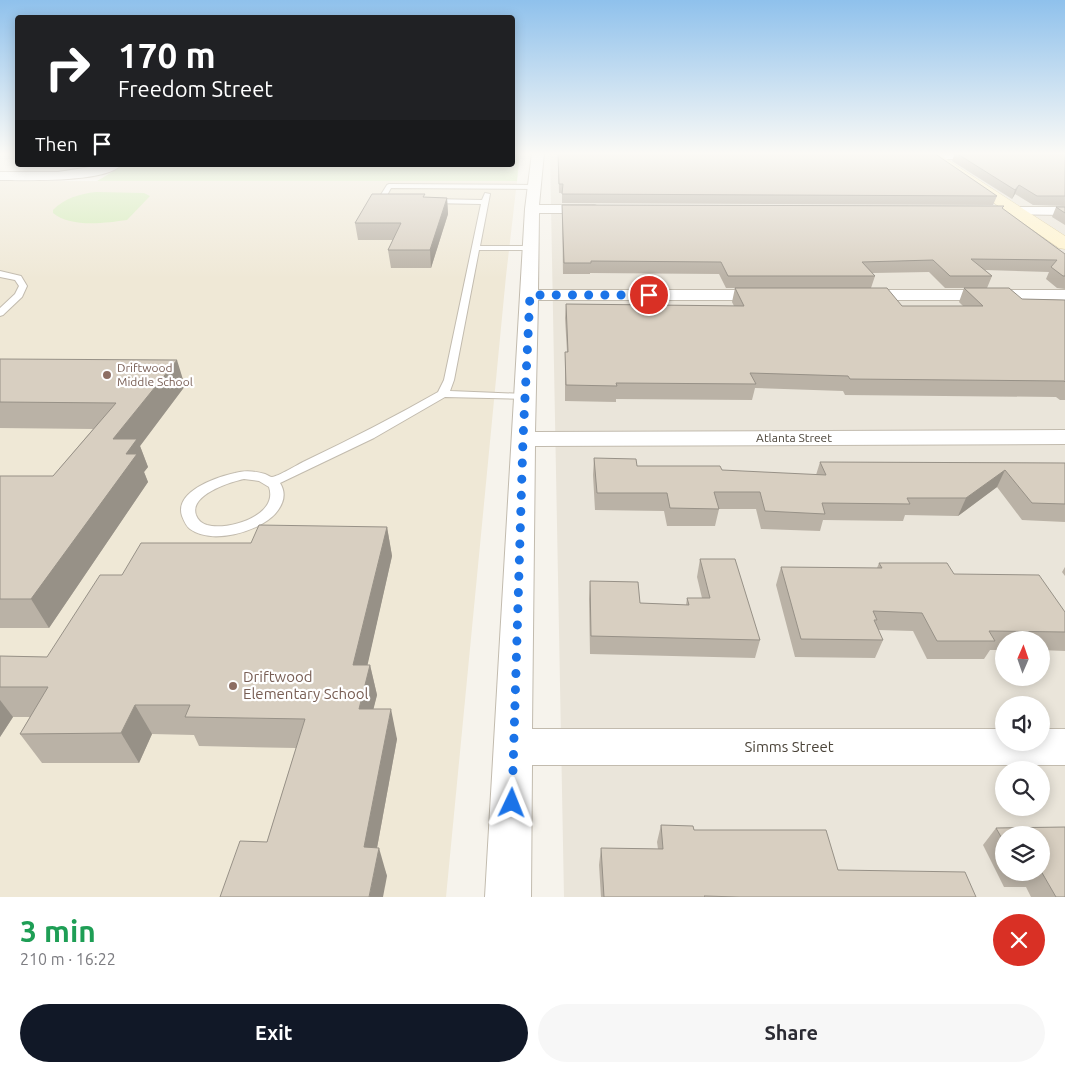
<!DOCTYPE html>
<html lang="en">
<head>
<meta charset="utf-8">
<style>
	:root { --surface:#fff; --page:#f7f7f7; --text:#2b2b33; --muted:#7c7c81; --accent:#111827 }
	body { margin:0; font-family:Ubuntu,sans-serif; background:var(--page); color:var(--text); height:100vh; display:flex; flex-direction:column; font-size:19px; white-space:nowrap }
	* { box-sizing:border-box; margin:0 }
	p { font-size:16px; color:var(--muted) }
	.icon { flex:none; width:28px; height:28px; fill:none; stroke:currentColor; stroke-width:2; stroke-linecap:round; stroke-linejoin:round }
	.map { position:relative; height:897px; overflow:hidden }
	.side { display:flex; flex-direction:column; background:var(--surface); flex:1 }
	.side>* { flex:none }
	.top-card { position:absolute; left:15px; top:15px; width:500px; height:152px; border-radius:5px; box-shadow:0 2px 12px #0003; background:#202124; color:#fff; overflow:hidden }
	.needle { width:32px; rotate:2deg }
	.buttons { position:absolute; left:995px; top:631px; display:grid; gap:10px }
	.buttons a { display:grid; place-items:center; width:55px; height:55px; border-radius:50%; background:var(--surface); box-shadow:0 2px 12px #0003; font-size:25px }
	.pin { position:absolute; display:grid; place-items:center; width:42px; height:42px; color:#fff; margin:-21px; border:2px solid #fff; border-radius:50%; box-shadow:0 1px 5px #0007 }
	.me { position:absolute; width:55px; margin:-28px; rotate:2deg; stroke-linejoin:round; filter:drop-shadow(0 0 4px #0008) }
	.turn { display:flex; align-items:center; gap:18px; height:105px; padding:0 20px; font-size:22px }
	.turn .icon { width:65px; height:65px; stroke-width:2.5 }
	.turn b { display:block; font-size:35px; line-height:42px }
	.then { display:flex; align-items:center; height:48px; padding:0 20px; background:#0003; gap:10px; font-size:19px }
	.round { display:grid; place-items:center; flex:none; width:52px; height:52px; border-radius:26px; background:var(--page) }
	.head { display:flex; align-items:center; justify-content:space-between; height:85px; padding:0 20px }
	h1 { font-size:30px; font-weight:700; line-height:38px; color:#1e9e55 }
	.action { display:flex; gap:10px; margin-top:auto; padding:10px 20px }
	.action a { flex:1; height:58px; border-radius:30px; background:var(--accent); color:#fff; font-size:20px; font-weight:700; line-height:58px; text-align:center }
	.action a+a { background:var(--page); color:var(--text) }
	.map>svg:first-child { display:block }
</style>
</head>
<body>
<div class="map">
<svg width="1065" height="897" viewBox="0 0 1065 897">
	<rect width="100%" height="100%" fill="#f6f3ec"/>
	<!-- residential -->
	<path fill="#eae5da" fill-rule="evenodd" d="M550,153H1065V897H564ZM1004,640H1041V678H1004ZM1004,705H1041V742H1004ZM1004,770H1041V808H1004ZM1004,835H1041V872H1004Z"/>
	<!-- education -->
	<path fill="#efe8d6" d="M0,181H517L506,276L446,897H0Z"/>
	<!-- green -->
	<g fill="#d2eab5">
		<path d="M513,153H520L517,181H97L124,165H512Z"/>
		<path d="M96,192L144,193L150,196L127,220C105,223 71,228 53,213V210C65,198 79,194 96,192Z"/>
	</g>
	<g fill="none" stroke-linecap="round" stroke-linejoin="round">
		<!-- lane casing -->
		<g stroke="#c2bbae" stroke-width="2">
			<g id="lane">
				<path d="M389,184L535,185L538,187L535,189L391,188L385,199L390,200V202H378L377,201L387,185Z"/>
				<path d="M485,193L490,194L480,246H531L535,248L531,250H479L454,380L450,391L525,394L529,395L531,397L529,399L445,397L374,438L280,483C287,494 283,505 275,514C258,532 212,545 190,529C186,526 184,521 182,516C174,491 217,477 235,473C245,470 255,471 265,474C268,475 270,477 272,477C279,476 297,465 303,462C349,440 394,417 438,392L444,380L481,204L430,203L427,201L430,199L482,200ZM244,479L259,481L269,487C279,516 227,531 207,525C201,523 198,520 196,515C189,495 230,482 244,479Z"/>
				<path d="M0,271L21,276L27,286L22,297L3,315L0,316V308L15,294L19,286L15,280L0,277Z"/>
			</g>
		</g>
		<!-- street casing -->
		<g stroke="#c2bbae" stroke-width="2">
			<g id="street">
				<path d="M532,153H544L539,205H595L602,209L595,213H539L538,290H768L774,291L777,295L774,299L768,300H538L535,432L1065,430V444L535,446L532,729H1004V742H1041V729H1065V765H532L531,897H485L525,209Z"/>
				<path d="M992,154L994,156L992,158L988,159H908L902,156L904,153Z"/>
				<path d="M103,165H121C105,183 24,180 0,180V172H58Z"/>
				<path d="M993,207H1065V215L988,214L986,211L988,208Z"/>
				<path d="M860,290H1065V300H860L854,299L851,295L854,291Z"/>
			</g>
		</g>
		<!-- secondary casing -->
		<g stroke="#d6c79b" stroke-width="1">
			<path id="secondary" d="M922,153H937L1065,236V249L1059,248Z"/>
		</g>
		<!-- lane -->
		<use href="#lane" fill="#fff" fill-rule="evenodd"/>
		<!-- street -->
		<use href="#street" fill="#fff" fill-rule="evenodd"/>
		<!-- secondary -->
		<use href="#secondary" fill="#fff3cd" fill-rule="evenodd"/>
	</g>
	<!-- wall -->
	<g fill="#bab2a6" fill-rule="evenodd">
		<path d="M558,153L997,196L993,205L562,203V193H559Z"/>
		<path d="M955,153H1065V206L1033,205L1015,194L1012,199L952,161Z"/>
		<path d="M425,197L447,198L448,214L431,268H391L388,250L393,240H358L355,223Z"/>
		<path d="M562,205L1003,209L1065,254V289L1057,288L1046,279L1049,272L985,270L992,276L987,288L1022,299L1065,300V400H1060L1056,397L845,395L843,391L755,388L752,400L616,399V402L565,401V352H567L565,318L566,304L734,306L732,302L735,288H726L719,274L590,273V274H563ZM929,272L945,288H964L959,302L963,306H902L871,288L875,276L872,273Z"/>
		<path d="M1056,207H1065V225L1052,217Z"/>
		<path d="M0,359L185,386L140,446L148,467L144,472L148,482L49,628H0V476H53L93,429L0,428Z"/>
		<path d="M594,458L637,466L816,475L820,462L1065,463V522L1022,520L997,487L958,516L905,515L903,521L823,520L820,531L761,529L756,509H719L715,526H667L664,511L595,510L593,475Z"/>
		<path d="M387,527L392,556L367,665H370L377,695L373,709L397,739L377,848L387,876L267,842L296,748L199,746L194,735L152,734L139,763H42L20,734L30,717H13L0,737V656L47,657L122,575L251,543Z"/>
		<path d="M700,559L760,640L755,658L590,654L589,599L590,581L640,603L686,605L687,598H702L697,577Z"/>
		<path d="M879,563L954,574L1065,612V651L1041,650V640H1004V650H990L984,659H927L913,631L878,630L883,640L875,658L795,657L776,585L781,567L877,568Z"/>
		<path d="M1065,567V576L1062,572Z"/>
		<path d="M661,825L694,830L838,870L976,897H601L599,865L601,848L658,849L657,842Z"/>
		<path d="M1065,827V897H1031L1026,887H1004L983,845L996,828ZM1004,835H1041V872H1004Z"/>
	</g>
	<!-- shaded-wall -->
	<g fill="#979187">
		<path d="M1019,185L1015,194L1012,199L1015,190Z"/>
		<path d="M447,198L448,214L431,268L430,250Z"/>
		<path d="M177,360L185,386L140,446L148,467L144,472L148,482L49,628L31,599L113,439Z"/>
		<path d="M1005,470L997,487L958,516L966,498Z"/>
		<path d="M387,527L392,556L361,694L353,665Z"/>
		<path d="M370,665L377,695L366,739L359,709Z"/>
		<path d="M0,700L13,717L0,737Z"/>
		<path d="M135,705L152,734L139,763L121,733Z"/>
		<path d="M391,709L397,739L372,875L364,847Z"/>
		<path d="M379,848L387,876L383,897H369Z"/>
	</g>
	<!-- building -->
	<g fill="#d8cfc1" stroke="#979187">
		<path d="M558,153H934L997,196L562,194L563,184H559Z"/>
		<path d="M956,153H1065V196H1037L1019,185L1015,190Z"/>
		<path d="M372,194H425L423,197L447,198L430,250H388L401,223H355Z"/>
		<path d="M562,205L1004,206L1002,208L1065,254V276H1063L1051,267L1057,260L971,259L992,276H950L933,260L862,262L875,276H728L721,262L591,261V263H564Z"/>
		<path d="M1056,207H1065V213Z"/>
		<path d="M735,288H887L902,306H983L964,288H1009L1022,299L1065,300V382L1064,381L850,379L848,376L750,373L756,384L616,383L617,386L566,385L565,352H568L566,304L744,306Z"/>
		<path d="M0,359L177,360L113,439H137L126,454H137L31,599H0V476H53L116,403L0,402Z"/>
		<path d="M594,458L636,459L637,466H720L722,470L826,475L820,462L1065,463V504L1032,503L1005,470L966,498H907L910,504L822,503L825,514L765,511L760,492H714L719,509L670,508L667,493H597Z"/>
		<path d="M259,525L387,527L353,665H370L359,709H391L364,847L379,848L369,897H220L240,841L267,842L305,719L185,717L190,705H135L121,733L20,734L48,687H0V656L47,657L100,575H122L141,543H251Z"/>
		<path d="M700,559H735L760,640L591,636L590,581L638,582L640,603L689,605L687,598H710Z"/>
		<path d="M879,563H947L954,574L1039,575L1065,612V632L989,631L995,641H937L922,613L873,611L877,620H874L883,640L801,639L781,567L882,568Z"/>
		<path d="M661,825L693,826L694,830H826L838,870L965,872L976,897H739L704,896L705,897H604L601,848L663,849Z"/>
		<path d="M1065,827V897H1056L1041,871V835H1004V842L996,828Z"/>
	</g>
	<!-- sky -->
	<linearGradient id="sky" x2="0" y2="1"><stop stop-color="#8fc1ec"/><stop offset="0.55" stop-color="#fbfaf6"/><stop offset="1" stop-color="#fbfaf6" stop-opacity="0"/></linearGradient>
	<rect width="1065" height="279" fill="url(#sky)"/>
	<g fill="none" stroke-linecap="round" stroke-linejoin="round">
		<!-- route -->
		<path stroke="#1a73e8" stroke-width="9" stroke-dasharray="0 16.2" d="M512,803L523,439L530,295H649"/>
	</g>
	<!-- markers -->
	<g fill="#8d6e63" stroke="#fff" stroke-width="2">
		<circle cx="107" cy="375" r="5"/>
		<circle cx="233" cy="686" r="5"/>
	</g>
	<g text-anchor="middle" stroke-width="4.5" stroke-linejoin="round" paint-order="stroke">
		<!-- education labels -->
		<g font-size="12" fill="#785e54" stroke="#fff" text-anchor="start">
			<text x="117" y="372">Driftwood<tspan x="117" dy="14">Middle School</tspan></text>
		</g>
		<!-- street labels -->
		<g font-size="12" fill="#4b4439" stroke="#fff">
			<text x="794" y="442">Atlanta Street</text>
		</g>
		<!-- near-education labels -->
		<g font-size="15" fill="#785e54" stroke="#fff" text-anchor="start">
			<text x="243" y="682">Driftwood<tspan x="243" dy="17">Elementary School</tspan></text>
		</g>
		<!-- near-street labels -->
		<g font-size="15" fill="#4b4439" stroke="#fff">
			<text x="789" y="752">Simms Street</text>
		</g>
	</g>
</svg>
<div class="buttons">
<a><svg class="needle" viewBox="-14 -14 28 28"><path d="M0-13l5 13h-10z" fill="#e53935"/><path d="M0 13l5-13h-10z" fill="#7c7c81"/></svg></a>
<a><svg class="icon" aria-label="sound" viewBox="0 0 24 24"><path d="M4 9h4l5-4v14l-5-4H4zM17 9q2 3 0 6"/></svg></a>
<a><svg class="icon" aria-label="search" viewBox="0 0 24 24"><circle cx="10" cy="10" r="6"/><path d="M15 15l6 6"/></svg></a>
<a><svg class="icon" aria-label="layers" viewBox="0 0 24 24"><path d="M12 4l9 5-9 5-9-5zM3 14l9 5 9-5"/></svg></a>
</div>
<div class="pin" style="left:649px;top:295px;background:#d93025"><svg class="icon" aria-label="arrive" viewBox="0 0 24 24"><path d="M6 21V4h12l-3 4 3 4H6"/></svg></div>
<svg class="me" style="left:512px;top:803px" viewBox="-20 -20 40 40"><path d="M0-17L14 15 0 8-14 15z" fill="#1a73e8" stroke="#fff" stroke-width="4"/></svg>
<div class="top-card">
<div class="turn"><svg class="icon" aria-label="right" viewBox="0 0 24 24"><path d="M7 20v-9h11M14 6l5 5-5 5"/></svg><div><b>170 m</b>Freedom Street</div></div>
<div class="then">Then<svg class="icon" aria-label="arrive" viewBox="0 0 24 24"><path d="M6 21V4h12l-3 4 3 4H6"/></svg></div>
</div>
</div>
<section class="side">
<div class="head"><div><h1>3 min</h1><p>210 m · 16:22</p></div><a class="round" style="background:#d93025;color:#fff"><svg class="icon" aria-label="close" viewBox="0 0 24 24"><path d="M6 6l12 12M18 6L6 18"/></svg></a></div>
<div class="action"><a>Exit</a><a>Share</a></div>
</section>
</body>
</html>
